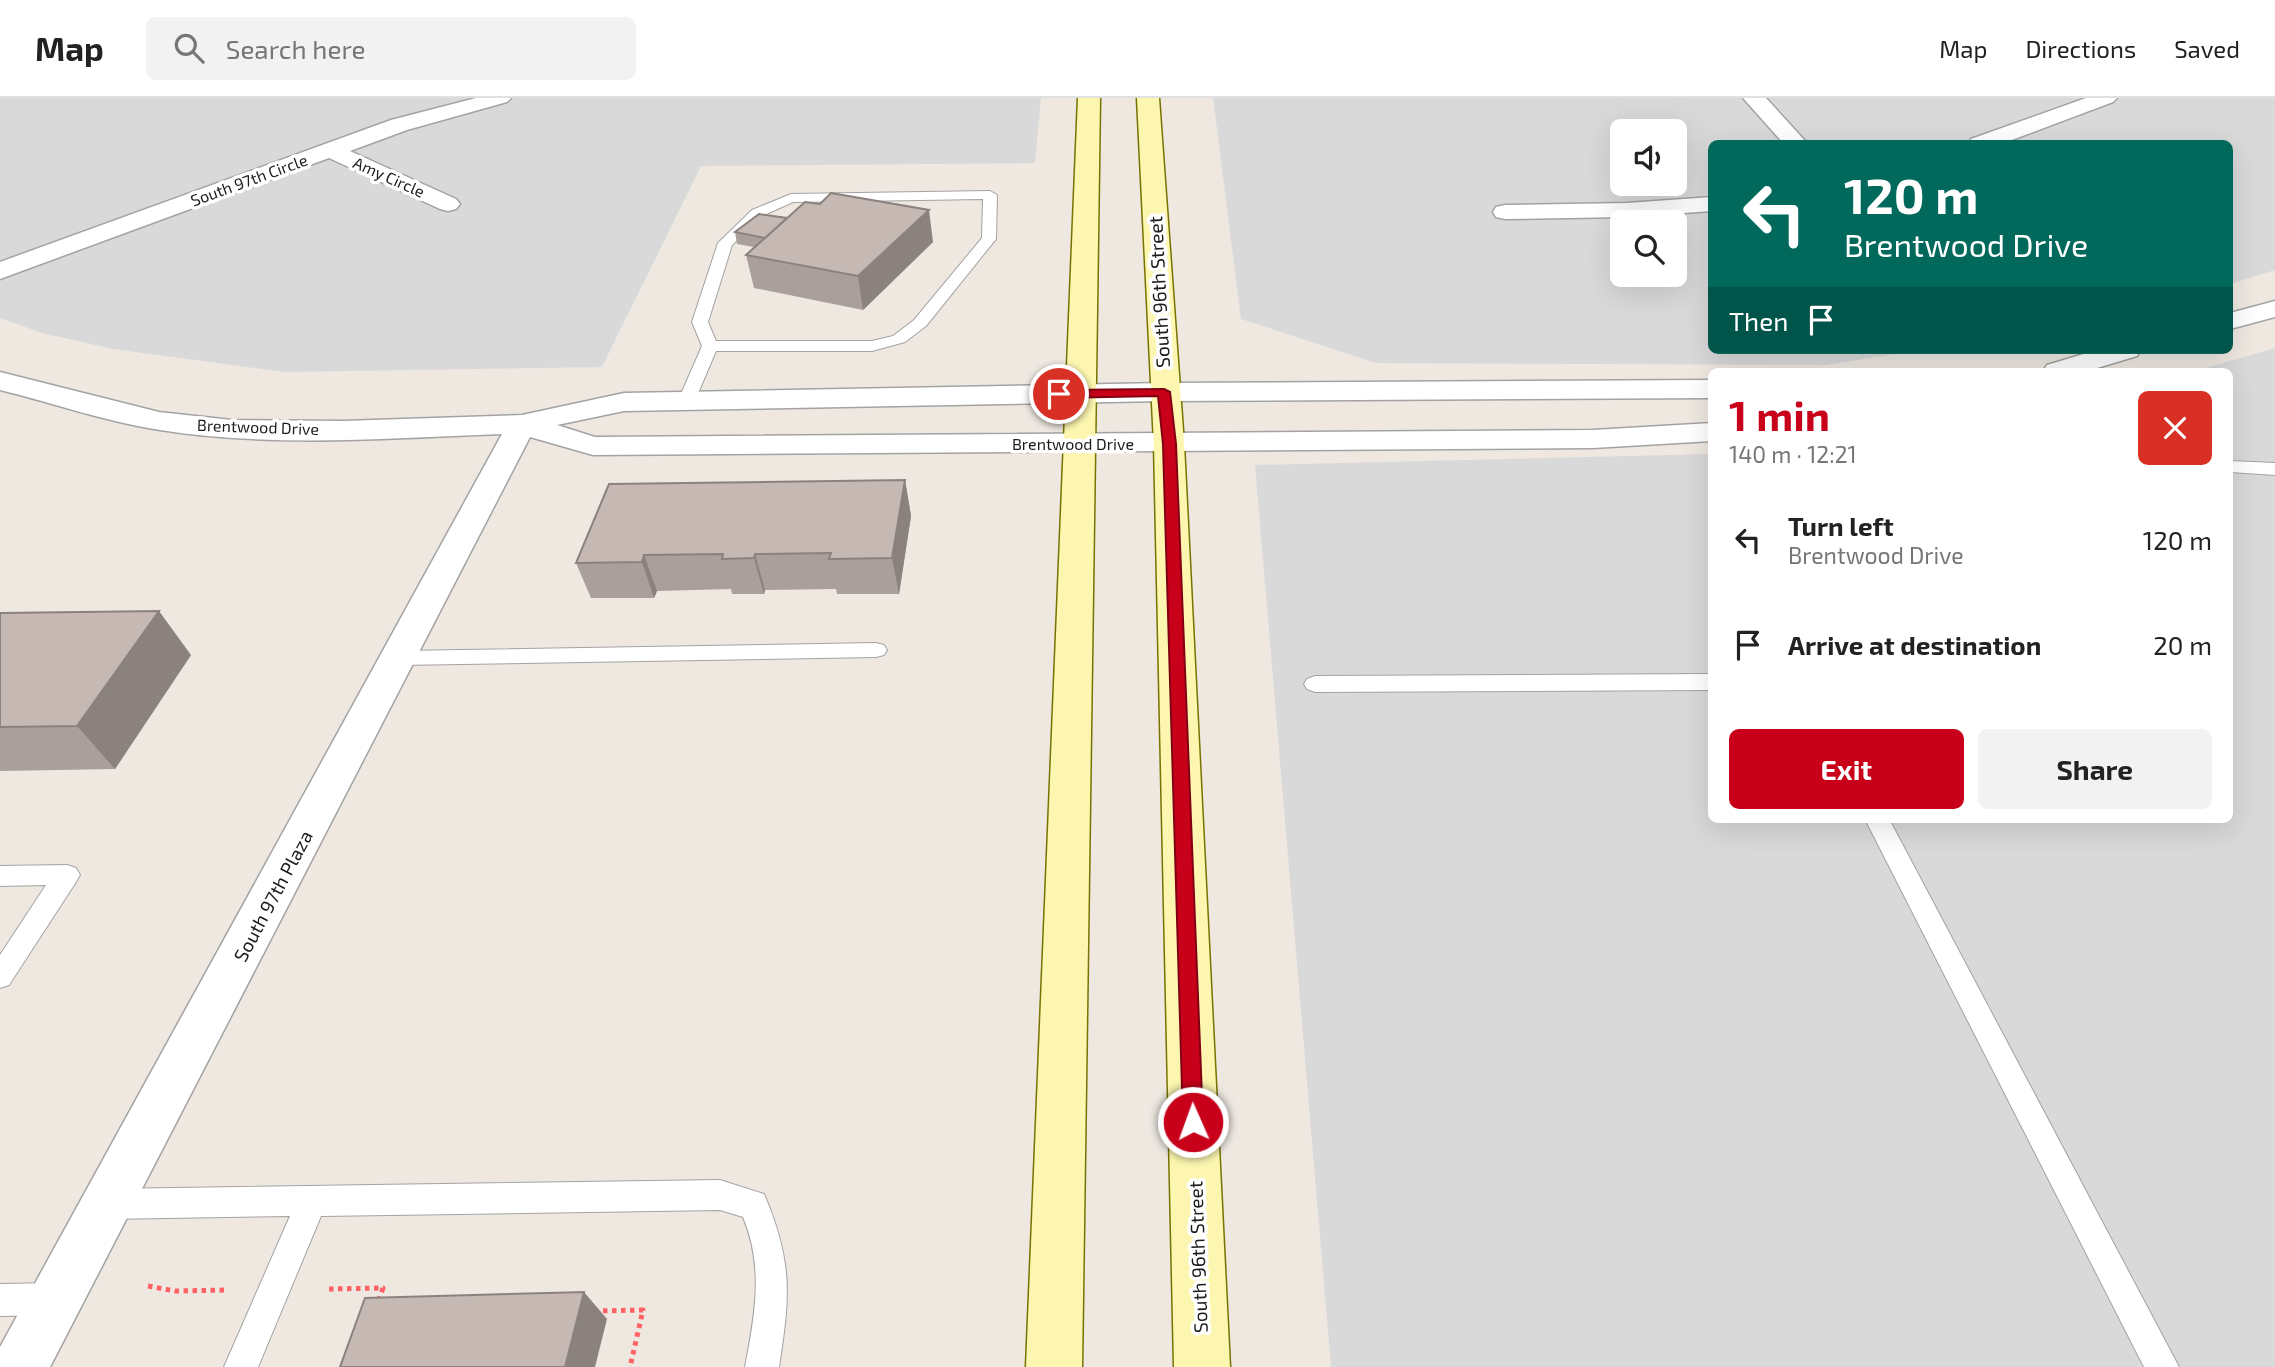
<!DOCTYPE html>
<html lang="en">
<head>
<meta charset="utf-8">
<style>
	:root { --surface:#fff; --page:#f2f2f2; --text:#222; --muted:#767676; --line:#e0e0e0; --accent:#c8001a }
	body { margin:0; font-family:"Exo 2",sans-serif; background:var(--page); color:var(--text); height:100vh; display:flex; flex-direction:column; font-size:26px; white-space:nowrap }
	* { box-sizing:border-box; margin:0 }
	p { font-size:23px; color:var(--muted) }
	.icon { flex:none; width:38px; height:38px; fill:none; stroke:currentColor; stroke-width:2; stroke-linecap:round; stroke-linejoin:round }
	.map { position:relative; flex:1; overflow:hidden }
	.details { position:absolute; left:1708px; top:270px; width:525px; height:455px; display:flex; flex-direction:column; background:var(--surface); border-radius:10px; box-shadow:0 7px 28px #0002 }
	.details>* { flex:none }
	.hud { position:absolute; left:1708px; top:42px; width:525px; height:214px; border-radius:10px; box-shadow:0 7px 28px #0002; background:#00695c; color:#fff; overflow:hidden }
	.fabs { position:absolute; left:1610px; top:21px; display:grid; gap:14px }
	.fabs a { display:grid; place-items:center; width:77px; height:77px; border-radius:10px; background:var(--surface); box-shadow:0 7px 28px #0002; font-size:35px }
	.pin { position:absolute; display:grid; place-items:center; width:60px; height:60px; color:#fff; margin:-30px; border:4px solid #fff; border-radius:50%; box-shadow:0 2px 7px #0007 }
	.me { position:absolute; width:77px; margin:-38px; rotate:358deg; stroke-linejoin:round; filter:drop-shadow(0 0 5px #0008) }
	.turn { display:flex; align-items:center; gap:24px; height:147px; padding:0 21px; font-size:32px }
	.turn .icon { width:91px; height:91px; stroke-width:2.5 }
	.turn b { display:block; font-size:49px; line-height:60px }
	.then { display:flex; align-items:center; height:66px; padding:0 21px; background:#0003; gap:14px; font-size:26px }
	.round { display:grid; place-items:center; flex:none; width:74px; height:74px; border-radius:10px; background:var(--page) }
	.overview { display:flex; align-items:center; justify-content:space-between; height:119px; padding:0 21px }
	h1 { font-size:42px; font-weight:700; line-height:52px; color:var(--accent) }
	.action { display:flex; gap:14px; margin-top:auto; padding:14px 21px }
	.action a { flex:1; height:80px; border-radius:10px; background:var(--accent); color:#fff; font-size:28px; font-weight:700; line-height:80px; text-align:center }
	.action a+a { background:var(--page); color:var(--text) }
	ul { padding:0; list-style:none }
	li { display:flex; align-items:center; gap:21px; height:105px; padding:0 21px }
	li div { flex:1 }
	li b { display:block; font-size:26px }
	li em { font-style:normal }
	header { display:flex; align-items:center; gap:42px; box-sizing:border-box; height:98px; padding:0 35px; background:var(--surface); border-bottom:2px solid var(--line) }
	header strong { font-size:33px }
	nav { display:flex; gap:38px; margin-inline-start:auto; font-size:24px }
	.search { width:490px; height:63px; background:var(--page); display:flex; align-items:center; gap:18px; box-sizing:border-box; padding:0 24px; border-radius:10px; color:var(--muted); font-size:26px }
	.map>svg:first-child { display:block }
</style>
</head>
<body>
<header>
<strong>Map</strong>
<div class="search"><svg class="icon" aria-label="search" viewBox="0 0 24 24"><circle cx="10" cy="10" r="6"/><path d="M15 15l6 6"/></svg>Search here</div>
<nav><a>Map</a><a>Directions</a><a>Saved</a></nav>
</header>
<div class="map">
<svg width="2275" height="1269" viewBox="0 0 2275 1269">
	<rect width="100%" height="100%" fill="#eee8e1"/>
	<!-- residential -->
	<g fill="#dad9d9" fill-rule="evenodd">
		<path d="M0,0H1041L1035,65L701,68L602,269L284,274L113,251L42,235L0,220Z"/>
		<path d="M1213,0H2275V172L2230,186V46H1712V252H1920L1826,267L1376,265L1241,221ZM1622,33H1675V86H1622ZM1622,124H1675V177H1622Z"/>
		<path d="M2275,250V1269H1331L1255,367L1711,356L1712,721H2230V273H2195Z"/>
	</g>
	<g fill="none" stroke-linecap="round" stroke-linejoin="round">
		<!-- service casing -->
		<g stroke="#a3a3a3" stroke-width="2">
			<g id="service">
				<path d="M990,93L997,97L996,141L926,228L905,244L872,253H716L693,307L687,308L678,303L702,248L692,224L718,145L752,112L791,96ZM983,101L982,140L914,222L893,238L872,243H716L708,224L732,147L762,118L793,104Z"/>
				<path d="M2230,363L2275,365V377L2230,374Z"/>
				<path d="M876,545L884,547L887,552L884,557L876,559L399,567L391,565L388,560L391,555L399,553Z"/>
				<path d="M1712,576V592L1315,594L1307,591L1304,586L1307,581L1315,578Z"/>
				<path d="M1865,721H1889L2179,1269H2144Z"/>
				<path d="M67,767L76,770L80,777L76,784L9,887L0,890V857L46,787L0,788V768Z"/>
				<path d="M720,1082L764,1096C793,1164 790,1198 779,1269H745C755,1217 764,1169 743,1119L720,1112L321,1118L258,1269H224L290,1118L107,1121L96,1116L92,1106L96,1096L107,1091Z"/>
				<path d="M56,1185L67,1190L72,1201L67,1212L56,1217L0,1218V1186Z"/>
			</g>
		</g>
		<!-- minor casing -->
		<g stroke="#a3a3a3" stroke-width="3">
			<g id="minor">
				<path d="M476,0H511L507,4L407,32L350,53L456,101L460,106L456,111L448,113L440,111L329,60L0,181V164L391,22Z"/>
				<path d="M1743,0H1766L1808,46H1784Z"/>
				<path d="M2086,0H2117L2113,4L2001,46H1968L1971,41Z"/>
				<path d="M1712,99V113L1627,119L1505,121L1496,119L1493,114L1496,109L1505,107L1627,105Z"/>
				<path d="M2275,203V219L2230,231V215Z"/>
				<path d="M2097,252H2141L2137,258L2087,273H2043L2047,267Z"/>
				<path d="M0,274L159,314L232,322L343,323L522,317L624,295L1164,285L1712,282V300L1164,303L624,313L557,327L595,339L1593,332L1712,325V343L1593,350L593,357L530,339L50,1269H0V1249L502,336C389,340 272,350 160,332C107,324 53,305 0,292Z"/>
			</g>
		</g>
		<!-- secondary casing -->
		<g stroke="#767300" stroke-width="3">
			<g id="secondary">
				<path d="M1078,0H1100L1082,1269H1026Z"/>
				<path d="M1137,0H1159L1184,346L1230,1269H1174L1154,346Z"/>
			</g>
		</g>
		<!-- path -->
		<g stroke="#ff6165" stroke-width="5" stroke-dasharray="4.5 4.5" stroke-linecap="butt">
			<path d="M148,1188L175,1193L226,1192"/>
			<path d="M329,1191L383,1190L378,1205"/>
			<path d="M594,1213L643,1212L630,1269"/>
		</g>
		<!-- service -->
		<use href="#service" fill="#fff" fill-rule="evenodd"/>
		<!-- minor -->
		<use href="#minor" fill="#fff" fill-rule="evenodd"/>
		<!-- secondary -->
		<use href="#secondary" fill="#fcf6b0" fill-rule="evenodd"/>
	</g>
	<!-- wall -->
	<g fill="#aa9f9b">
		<path d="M735,134L933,144L863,212L754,190L746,157L754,149L737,146Z"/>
		<path d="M905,382L911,418L899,496H837L836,491L765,492L764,496H732L731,491L657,493L654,500H591L576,465Z"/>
		<path d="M0,515L191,557L115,671L0,673Z"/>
	</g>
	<!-- shaded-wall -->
	<g fill="#8b827e">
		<path d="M929,112L933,144L863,212L858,178Z"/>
		<path d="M905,382L911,418L899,496L892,460Z"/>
		<path d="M755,456L765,492L764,496L754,460Z"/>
		<path d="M644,457L657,493L654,500L642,464Z"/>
		<path d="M159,513L191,557L115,671L77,628Z"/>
		<path d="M584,1194L607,1221L595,1269H565Z"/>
	</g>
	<!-- building -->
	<g fill="#c6b9b4" stroke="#8b827e" stroke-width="2">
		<path d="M831,95L929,112L858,178L746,157L805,104L820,106Z"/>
		<path d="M759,116L787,120L765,140L735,134Z"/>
		<path d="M905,382L892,460L829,461L831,455L755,456L754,460L722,461L723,456L644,457L642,464L576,465L609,386Z"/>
		<path d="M159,513L77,628L0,629V515Z"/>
		<path d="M584,1194L565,1269H581H340L365,1200Z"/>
	</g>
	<!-- route -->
	<path fill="#c8001a" stroke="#820011" stroke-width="2" d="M1164,291L1170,294L1176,346L1203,1024L1200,1031L1193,1034L1186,1031L1183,1024L1163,346L1158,298L1059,300L1053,296L1059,292Z"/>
	<g text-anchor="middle" stroke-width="7" stroke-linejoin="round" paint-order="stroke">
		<!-- far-street labels -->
		<g font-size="16" fill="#1c1c1c" stroke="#fff">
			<text transform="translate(389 79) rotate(24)" y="6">Amy Circle</text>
			<text transform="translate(249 82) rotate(-20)" y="6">South 97th Circle</text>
			<text transform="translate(258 329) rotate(2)" y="6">Brentwood Drive</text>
			<text x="1073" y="352">Brentwood Drive</text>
		</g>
		<!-- street labels -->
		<g font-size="19" fill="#1c1c1c" stroke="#fff">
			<text transform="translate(1159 194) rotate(-93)" y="7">South 96th Street</text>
			<text transform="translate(273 798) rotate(-62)" y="7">South 97th Plaza</text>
			<text transform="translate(1198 1159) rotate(-92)" y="7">South 96th Street</text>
		</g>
	</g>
</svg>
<div class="fabs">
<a><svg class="icon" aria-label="sound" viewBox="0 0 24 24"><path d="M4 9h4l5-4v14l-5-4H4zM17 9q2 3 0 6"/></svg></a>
<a><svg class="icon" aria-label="search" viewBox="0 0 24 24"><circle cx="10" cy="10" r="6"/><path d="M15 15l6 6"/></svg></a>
</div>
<div class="pin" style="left:1059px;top:296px;background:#d93025"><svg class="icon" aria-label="arrive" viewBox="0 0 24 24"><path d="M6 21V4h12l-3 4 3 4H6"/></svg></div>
<svg class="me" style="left:1193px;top:1024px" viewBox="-20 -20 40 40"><circle r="17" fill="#c8001a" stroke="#fff" stroke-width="3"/><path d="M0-11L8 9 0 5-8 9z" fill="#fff"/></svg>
<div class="hud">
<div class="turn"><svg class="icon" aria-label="left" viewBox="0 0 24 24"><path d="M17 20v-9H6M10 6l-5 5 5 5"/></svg><div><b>120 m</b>Brentwood Drive</div></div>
<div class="then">Then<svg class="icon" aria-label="arrive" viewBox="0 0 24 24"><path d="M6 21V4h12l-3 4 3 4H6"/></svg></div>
</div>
<section class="details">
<div class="overview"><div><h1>1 min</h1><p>140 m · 12:21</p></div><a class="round" style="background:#d93025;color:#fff"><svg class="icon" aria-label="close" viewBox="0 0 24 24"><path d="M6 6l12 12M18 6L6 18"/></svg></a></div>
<ul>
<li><svg class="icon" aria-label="left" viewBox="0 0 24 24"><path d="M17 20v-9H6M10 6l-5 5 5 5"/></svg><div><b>Turn left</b><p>Brentwood Drive</p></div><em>120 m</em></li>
<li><svg class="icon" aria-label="arrive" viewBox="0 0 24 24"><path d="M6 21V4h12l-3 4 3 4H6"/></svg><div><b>Arrive at destination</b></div><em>20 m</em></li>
</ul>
<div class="action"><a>Exit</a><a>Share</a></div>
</section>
</div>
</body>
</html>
